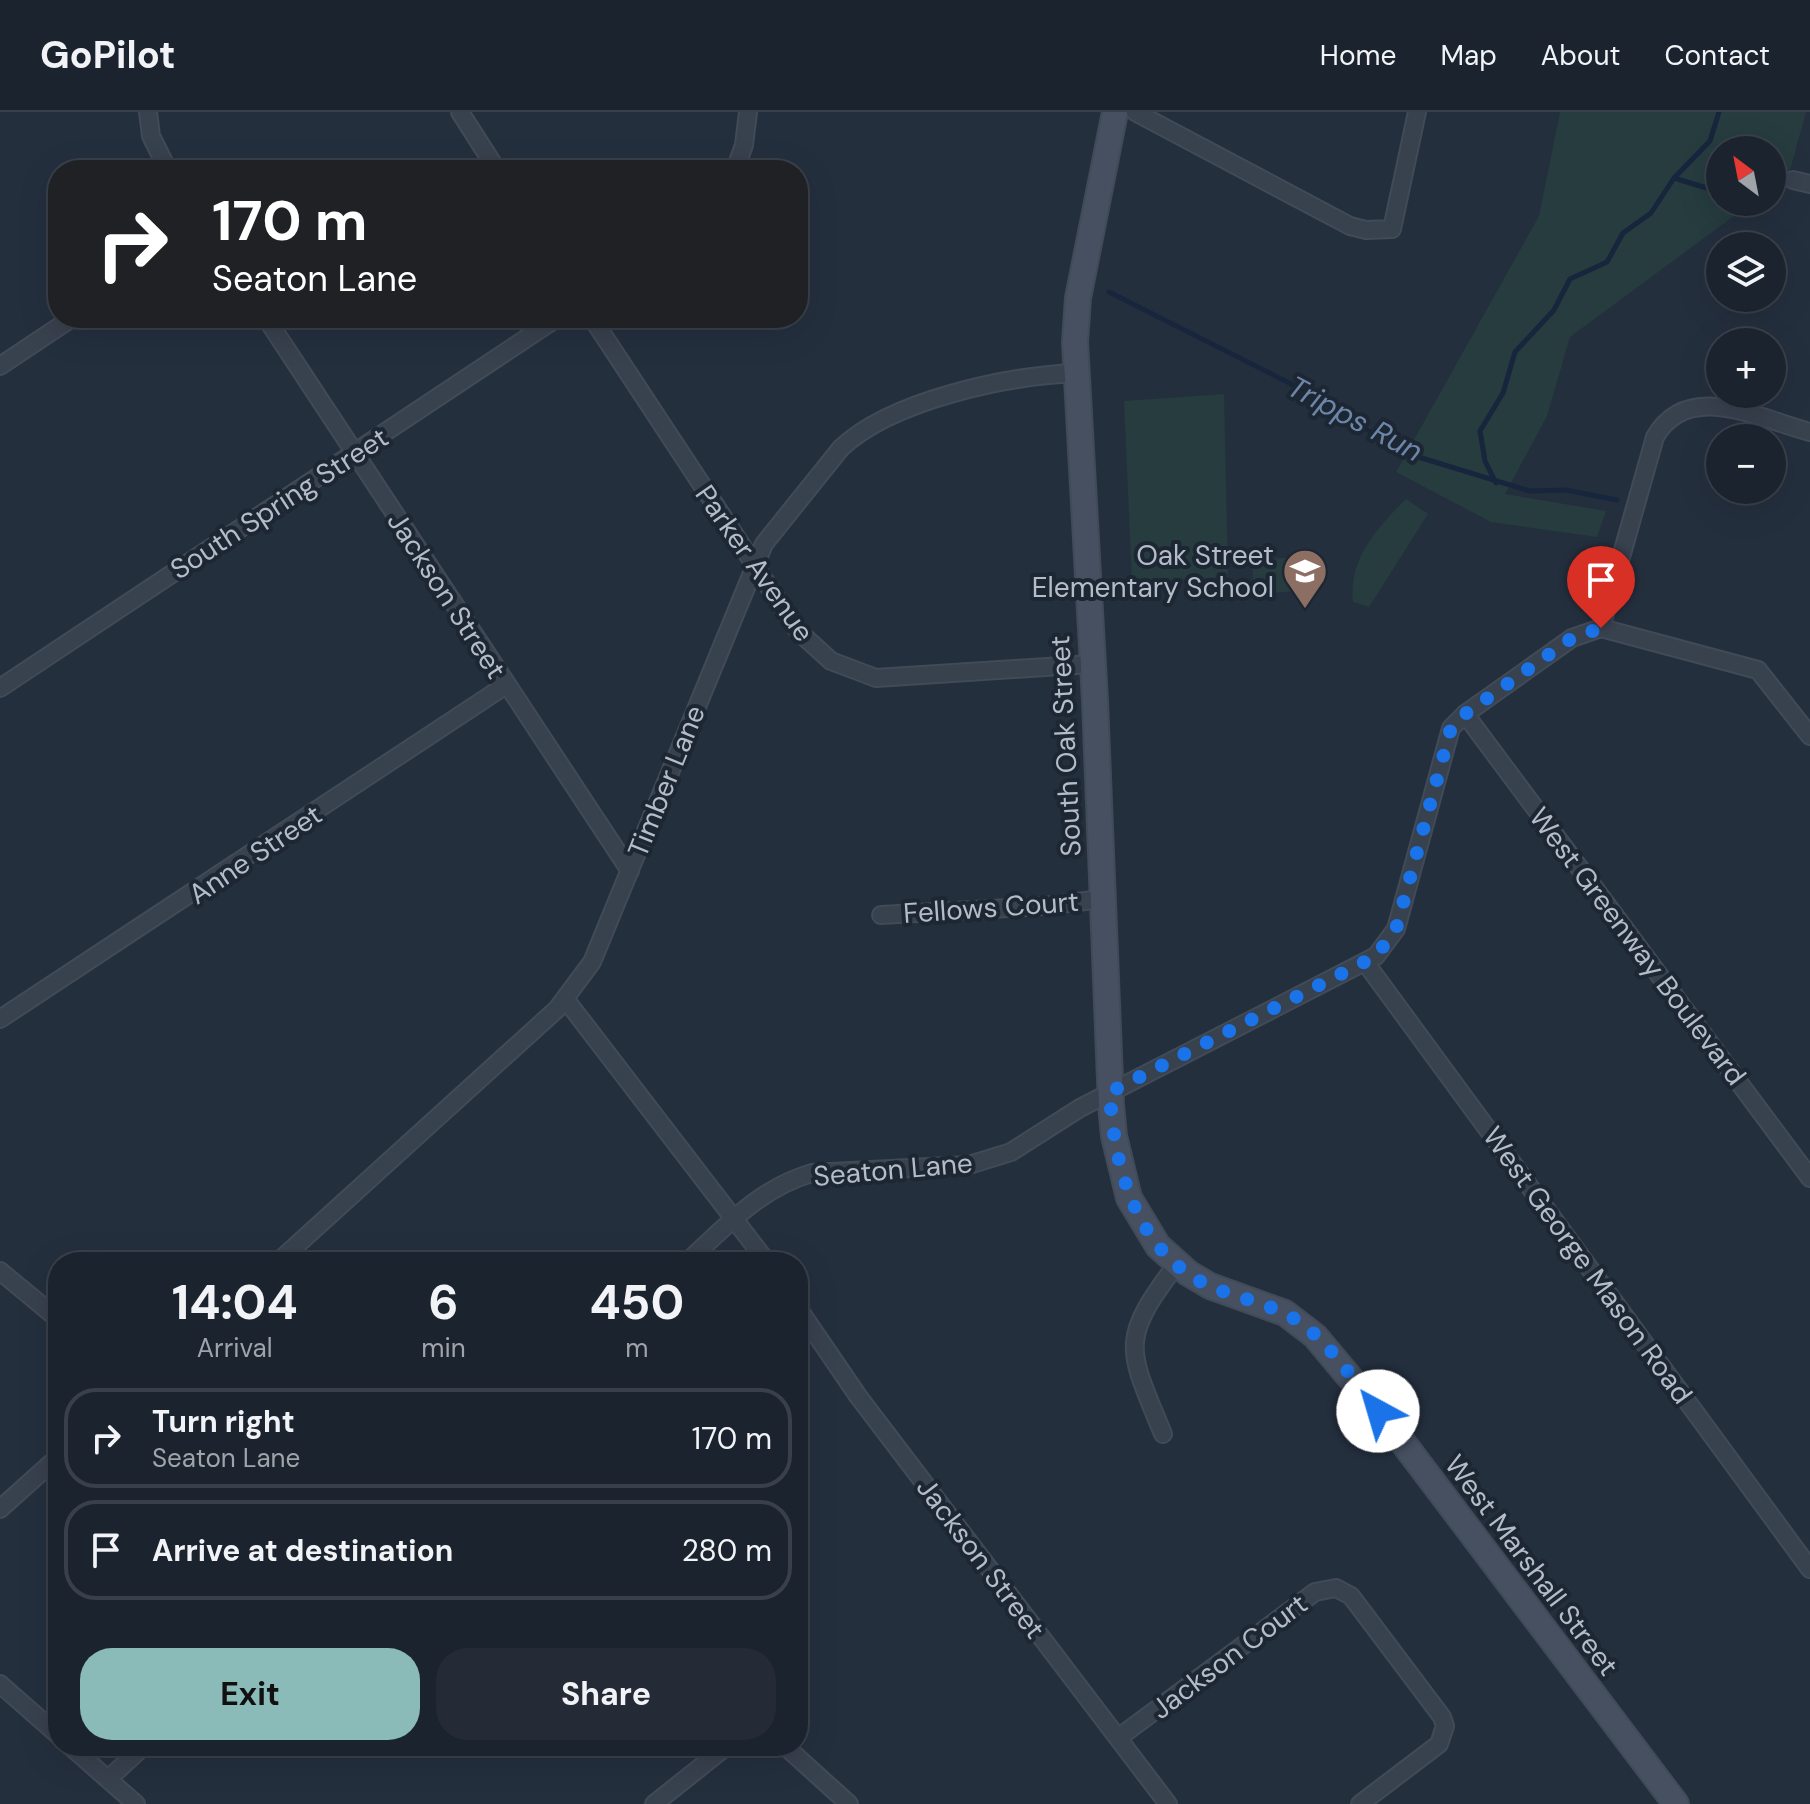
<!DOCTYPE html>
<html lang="en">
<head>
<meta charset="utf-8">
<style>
	:root { --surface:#1b232e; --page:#242b36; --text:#f1f3f6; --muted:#a0a4aa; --line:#39404a; --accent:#8bbbb9 }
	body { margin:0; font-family:"DM Sans",sans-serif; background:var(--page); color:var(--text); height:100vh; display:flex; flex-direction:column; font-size:30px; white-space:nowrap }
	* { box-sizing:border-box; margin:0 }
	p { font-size:26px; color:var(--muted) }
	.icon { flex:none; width:44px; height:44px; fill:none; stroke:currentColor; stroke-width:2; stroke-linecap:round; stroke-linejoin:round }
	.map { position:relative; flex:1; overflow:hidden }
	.drawer { position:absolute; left:48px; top:1140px; width:760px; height:504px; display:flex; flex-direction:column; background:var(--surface); border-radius:32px; box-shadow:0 8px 32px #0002,0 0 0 2px var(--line) }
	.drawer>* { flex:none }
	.banner { position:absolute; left:48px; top:48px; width:760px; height:168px; border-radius:32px; box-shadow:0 8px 32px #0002,0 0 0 2px var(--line); background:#202124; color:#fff; overflow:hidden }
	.needle { width:52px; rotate:328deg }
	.tools { position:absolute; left:1706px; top:24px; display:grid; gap:16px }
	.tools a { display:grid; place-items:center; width:80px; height:80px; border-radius:50%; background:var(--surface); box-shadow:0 8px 32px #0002,0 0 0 2px var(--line); font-size:40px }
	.pin { position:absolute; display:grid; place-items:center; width:68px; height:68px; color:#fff; margin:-82px -34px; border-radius:50% 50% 50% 0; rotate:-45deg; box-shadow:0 0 8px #0007 }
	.pin .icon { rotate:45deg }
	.me { position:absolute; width:88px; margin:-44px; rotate:321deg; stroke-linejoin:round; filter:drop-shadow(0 0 6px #0008) }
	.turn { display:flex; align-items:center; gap:28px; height:168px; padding:0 32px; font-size:36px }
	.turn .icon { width:104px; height:104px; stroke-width:2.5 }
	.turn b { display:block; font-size:56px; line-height:68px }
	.eta { display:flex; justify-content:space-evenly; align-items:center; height:136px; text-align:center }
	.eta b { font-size:48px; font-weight:700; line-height:56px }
	.primary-button { display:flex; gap:16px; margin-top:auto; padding:16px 32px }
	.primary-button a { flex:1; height:92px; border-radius:32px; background:var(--accent); color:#111; font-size:32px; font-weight:700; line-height:92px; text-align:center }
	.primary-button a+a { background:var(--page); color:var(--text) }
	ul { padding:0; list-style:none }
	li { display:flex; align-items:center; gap:24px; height:100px; margin:0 16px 12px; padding:0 16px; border:4px solid var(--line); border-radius:32px }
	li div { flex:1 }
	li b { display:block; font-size:30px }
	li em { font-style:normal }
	header { display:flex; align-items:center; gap:48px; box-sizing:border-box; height:112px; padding:0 40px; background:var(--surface); border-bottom:2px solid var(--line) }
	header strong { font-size:38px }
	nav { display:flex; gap:44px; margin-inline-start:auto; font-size:28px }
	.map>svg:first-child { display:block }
</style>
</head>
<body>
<header>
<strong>GoPilot</strong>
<nav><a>Home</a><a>Map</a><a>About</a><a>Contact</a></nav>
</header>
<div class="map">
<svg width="1810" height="1692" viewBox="0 0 1810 1692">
	<rect width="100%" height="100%" fill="#242f3e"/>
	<!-- green -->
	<g fill="#263c3f" fill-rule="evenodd">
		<path d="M1560,0H1806L1784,80L1766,96L1738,101L1570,225L1547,304L1505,382L1606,399L1597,425L1491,410L1396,360L1539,104ZM1720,38H1772V90H1720Z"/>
		<path d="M1224,282L1228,465L1132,470L1124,289Z"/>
		<path d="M1406,387L1428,402L1369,495L1353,490C1348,447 1377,416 1406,387Z"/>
		<path d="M1311,444L1313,478L1254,482L1252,448Z"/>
	</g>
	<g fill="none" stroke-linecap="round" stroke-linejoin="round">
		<!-- stream -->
		<g stroke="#17263c" stroke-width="5">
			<path d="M1674,66L1710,77L1720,70"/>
			<path d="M1109,180L1309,281L1402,340L1530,379L1566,378L1617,388"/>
			<path d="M1496,371L1485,349L1480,319L1503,281L1515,240L1554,198L1570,167L1607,150L1623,121L1651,101L1674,66L1710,29L1719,0"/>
		</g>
		<!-- street casing -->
		<g stroke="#414a57" stroke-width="20">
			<g id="street">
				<path d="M148,0L151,24L168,58"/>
				<path d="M460,0L497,58"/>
				<path d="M1135,0L1350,114L1366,118L1392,117L1417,0"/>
				<path d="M735,58L744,33L748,0"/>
				<path d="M1793,68L1810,72"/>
				<path d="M266,206L630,759"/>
				<path d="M592,206L798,519L831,549L876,566L1092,552"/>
				<path d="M0,254L72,206"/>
				<path d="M1601,516L1758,558L1810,624"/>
				<path d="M0,576L557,206"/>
				<path d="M1465,602L1810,1066"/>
				<path d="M881,803L1044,794L1102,787"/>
				<path d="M1365,850L1810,1457"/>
				<path d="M566,888L767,1150"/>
				<path d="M0,907L506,573"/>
				<path d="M278,1150L557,897L592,850L764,432L841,336C892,288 1007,264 1076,261"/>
				<path d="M687,1150C726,1114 760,1076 812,1061L969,1053L1011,1040L1080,996L1376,844L1396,817L1451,616L1465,602L1572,526L1601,516L1655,325C1688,267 1760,307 1810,320"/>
				<path d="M0,1159L58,1207"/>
				<path d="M798,1196L858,1284L1168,1692"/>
				<path d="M1163,1322C1128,1237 1118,1229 1177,1152"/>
				<path d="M0,1397L58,1345"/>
				<path d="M0,1572L58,1623"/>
				<path d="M1118,1626L1315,1480L1336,1476L1351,1484L1442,1605L1445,1614L1439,1632L1360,1692"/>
				<path d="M70,1634L136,1692"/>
				<path d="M785,1634L849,1692"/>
				<path d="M108,1667L144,1634"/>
				<path d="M654,1692L727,1634"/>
			</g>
		</g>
		<!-- secondary casing -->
		<g stroke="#414a57" stroke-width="28">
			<path id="secondary" d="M1115,0L1078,186L1075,230L1095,589L1111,993L1114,1024L1129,1086L1158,1134L1188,1161L1210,1174L1285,1201L1315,1224L1392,1316L1676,1692"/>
		</g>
		<!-- street -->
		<use href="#street" stroke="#38414e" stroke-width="16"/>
		<!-- secondary -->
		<use href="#secondary" stroke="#465061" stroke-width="24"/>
	</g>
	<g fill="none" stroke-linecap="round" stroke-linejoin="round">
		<!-- route -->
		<path stroke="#1a73e8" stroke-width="14" stroke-dasharray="0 25.2" d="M1378,1299C1355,1270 1332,1234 1302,1212C1275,1192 1242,1188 1212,1175C1137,1143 1113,1054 1110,980L1376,844L1396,817L1451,616L1465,602L1572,526L1601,516"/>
	</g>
	<!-- icons -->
	<defs>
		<g id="school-pin" transform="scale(2.3)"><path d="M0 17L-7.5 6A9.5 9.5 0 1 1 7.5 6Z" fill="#8d6e63" stroke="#1d2633"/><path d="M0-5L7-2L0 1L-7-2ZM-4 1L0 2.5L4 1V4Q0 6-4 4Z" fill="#fff"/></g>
	</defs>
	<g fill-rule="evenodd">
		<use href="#school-pin" x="1305" y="459"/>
	</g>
	<g text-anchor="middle" stroke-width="8" stroke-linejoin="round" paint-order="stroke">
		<!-- street labels -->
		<g font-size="28" fill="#b4bcc9" stroke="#1d2633">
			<text transform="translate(279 391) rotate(-33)" y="10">South Spring Street</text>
			<text transform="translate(755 451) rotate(55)" y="10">Parker Avenue</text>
			<text transform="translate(447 483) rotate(57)" y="10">Jackson Street</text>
			<text transform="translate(1065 634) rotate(-93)" y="10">South Oak Street</text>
			<text transform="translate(666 669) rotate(-68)" y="10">Timber Lane</text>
			<text transform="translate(255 742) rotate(-34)" y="10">Anne Street</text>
			<text transform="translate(991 795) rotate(-4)" y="10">Fellows Court</text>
			<text transform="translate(1638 834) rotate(53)" y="10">West Greenway Boulevard</text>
			<text transform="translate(893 1057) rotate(-5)" y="10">Seaton Lane</text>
			<text transform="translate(1588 1153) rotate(54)" y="10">West George Mason Road</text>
			<text transform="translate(981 1446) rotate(53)" y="10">Jackson Street</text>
			<text transform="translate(1532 1453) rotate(53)" y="10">West Marshall Street</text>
			<text transform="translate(1229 1544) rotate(-37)" y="10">Jackson Court</text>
		</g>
		<!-- poi labels -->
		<g font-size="28" fill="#b4bcc9" stroke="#1d2633" text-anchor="end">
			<text x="1274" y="453">Oak Street<tspan x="1274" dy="32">Elementary School</tspan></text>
		</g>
		<!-- water labels -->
		<g font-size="30" font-style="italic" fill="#6d86a8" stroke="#1d2633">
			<text transform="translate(1355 307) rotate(28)" y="10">Tripps Run</text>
		</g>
	</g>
</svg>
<div class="tools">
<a><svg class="needle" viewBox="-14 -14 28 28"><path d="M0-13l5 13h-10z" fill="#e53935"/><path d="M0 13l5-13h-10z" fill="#a0a4aa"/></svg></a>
<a><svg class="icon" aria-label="layers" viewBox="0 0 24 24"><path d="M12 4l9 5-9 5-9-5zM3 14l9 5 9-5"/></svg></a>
<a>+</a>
<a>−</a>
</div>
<div class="pin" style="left:1601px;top:516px;background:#d93025"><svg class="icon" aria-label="arrive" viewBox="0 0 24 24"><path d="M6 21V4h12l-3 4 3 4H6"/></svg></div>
<svg class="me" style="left:1378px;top:1299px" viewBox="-20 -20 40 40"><circle r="19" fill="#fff"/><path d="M0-13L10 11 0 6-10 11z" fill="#1a73e8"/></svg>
<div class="banner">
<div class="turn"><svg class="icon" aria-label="right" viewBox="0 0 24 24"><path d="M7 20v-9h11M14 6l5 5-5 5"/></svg><div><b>170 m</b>Seaton Lane</div></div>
</div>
<section class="drawer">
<div class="eta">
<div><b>14:04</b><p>Arrival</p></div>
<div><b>6</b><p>min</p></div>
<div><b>450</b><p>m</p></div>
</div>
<ul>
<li><svg class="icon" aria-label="right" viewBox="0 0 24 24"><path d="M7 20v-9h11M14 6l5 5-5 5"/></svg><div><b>Turn right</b><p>Seaton Lane</p></div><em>170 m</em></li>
<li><svg class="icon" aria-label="arrive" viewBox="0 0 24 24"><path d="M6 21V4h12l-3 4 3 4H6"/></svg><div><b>Arrive at destination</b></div><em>280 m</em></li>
</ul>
<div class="primary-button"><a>Exit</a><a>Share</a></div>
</section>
</div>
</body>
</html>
